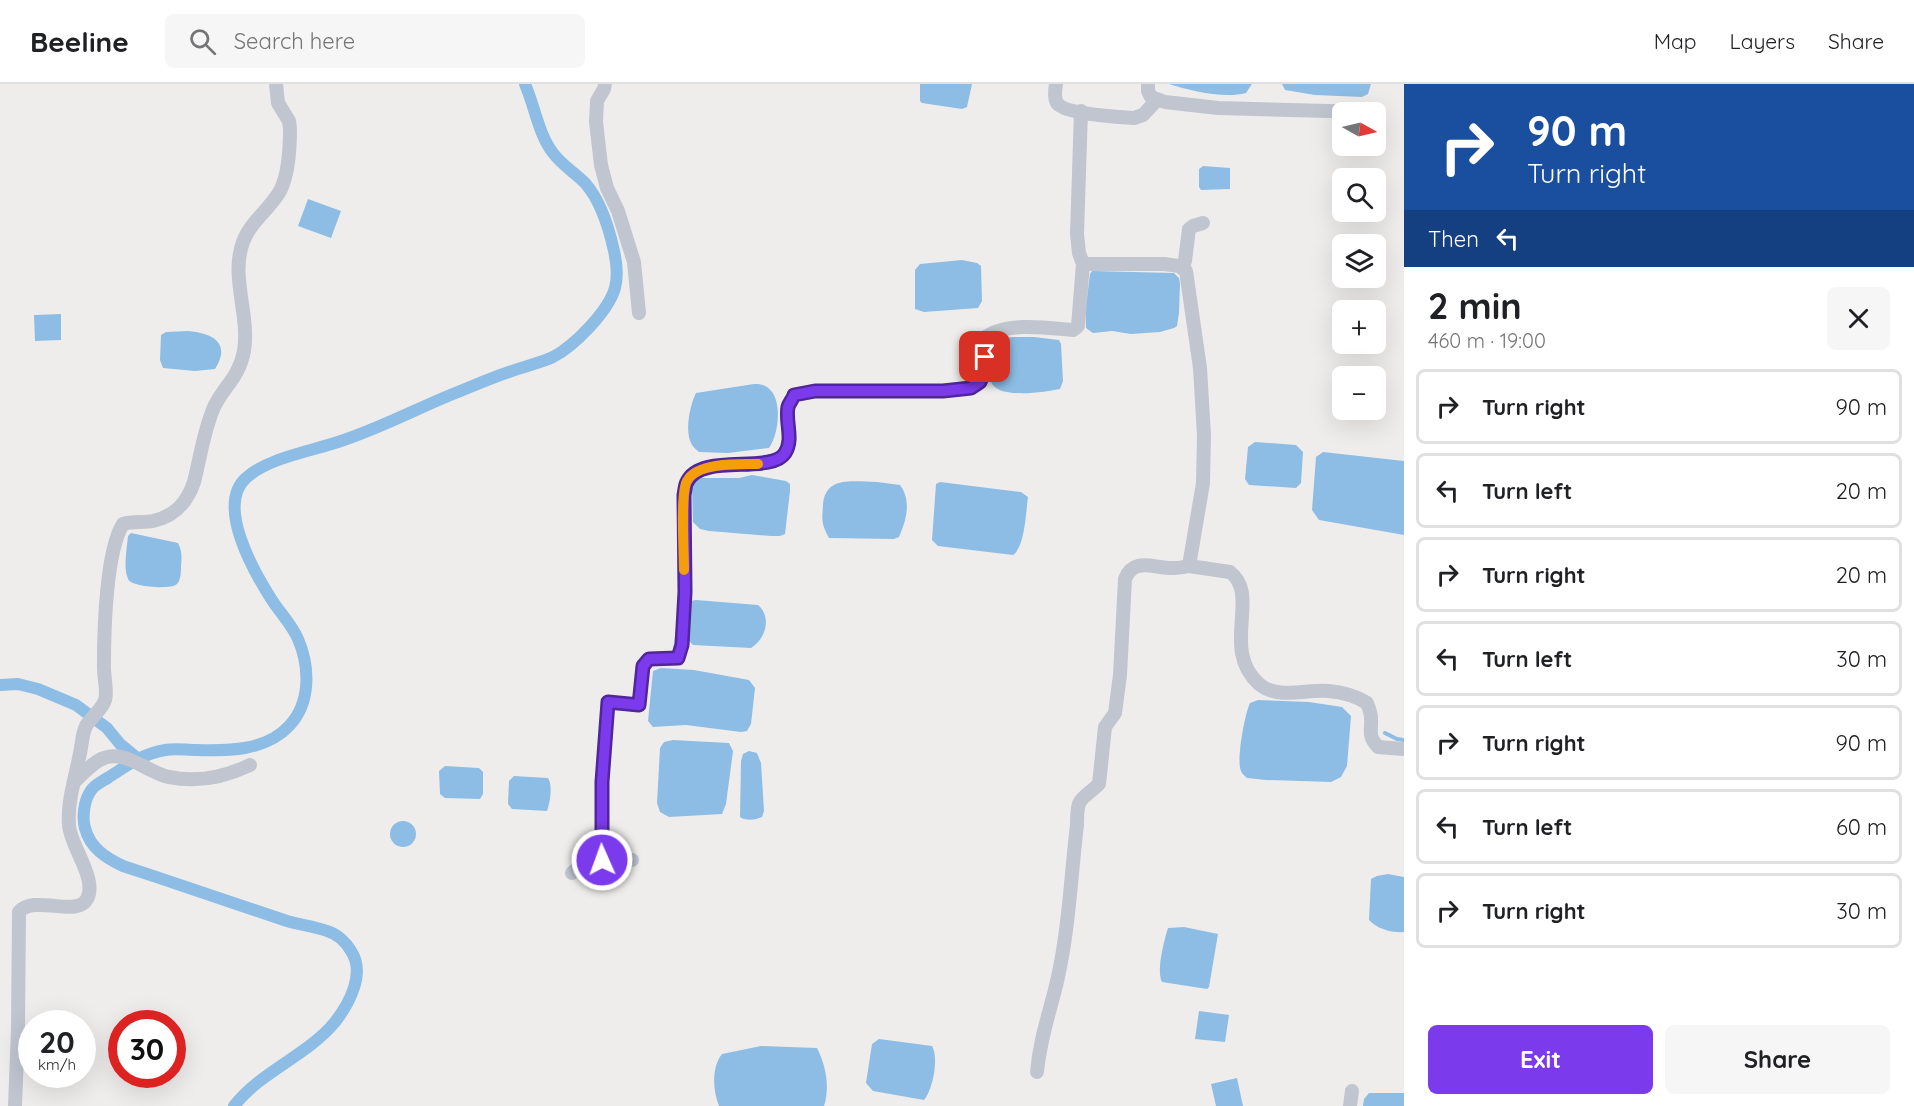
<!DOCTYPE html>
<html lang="en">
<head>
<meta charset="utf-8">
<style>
	:root { --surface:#fff; --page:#f6f6f6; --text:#202124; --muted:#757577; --line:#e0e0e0; --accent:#7c3aed }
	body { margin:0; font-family:Quicksand,sans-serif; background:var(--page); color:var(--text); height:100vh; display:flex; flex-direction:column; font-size:22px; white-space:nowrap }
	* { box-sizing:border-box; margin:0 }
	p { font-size:20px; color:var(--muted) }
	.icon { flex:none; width:33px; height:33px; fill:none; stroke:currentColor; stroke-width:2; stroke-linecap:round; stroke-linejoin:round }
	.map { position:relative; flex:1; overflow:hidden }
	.details { display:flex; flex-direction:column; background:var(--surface); width:510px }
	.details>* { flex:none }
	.banner { background:#1a4fa0; color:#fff; overflow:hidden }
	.needle { width:39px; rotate:98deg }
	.buttons { position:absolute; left:1332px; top:18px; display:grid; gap:12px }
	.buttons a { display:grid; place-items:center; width:54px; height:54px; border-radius:9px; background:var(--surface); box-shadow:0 6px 24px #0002; font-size:30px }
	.speed { position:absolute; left:18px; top:926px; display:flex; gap:12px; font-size:30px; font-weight:700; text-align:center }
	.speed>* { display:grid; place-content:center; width:78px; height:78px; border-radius:50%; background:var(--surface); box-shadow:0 6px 24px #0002; line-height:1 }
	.speed small { font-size:15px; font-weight:400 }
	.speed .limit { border:9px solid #d22; background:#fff; color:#111 }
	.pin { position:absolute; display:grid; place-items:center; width:51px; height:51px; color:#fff; margin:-26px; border-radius:12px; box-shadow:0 3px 9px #0006 }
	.me { position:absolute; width:66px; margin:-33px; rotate:358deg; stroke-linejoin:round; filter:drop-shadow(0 0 4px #0008) }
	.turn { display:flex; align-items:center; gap:21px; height:126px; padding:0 24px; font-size:27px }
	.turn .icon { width:78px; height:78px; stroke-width:2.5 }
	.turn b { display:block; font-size:42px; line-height:51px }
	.then { display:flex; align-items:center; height:57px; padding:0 24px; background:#0003; gap:12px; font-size:22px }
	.round { display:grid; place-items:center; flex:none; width:63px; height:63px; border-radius:9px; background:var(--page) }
	.overview { display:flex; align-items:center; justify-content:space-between; height:102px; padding:0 24px }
	h1 { font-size:36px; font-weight:800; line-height:45px }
	.button { display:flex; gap:12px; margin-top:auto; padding:12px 24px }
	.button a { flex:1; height:69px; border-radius:9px; background:var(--accent); color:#fff; font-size:24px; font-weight:800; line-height:69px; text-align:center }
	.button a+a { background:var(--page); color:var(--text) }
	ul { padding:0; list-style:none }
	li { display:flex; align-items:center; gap:18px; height:75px; margin:0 12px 9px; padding:0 12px; border:3px solid var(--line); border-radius:9px }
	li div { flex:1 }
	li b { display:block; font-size:22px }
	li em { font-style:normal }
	header { display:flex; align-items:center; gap:36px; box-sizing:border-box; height:84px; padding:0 30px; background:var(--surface); border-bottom:2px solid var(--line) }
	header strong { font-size:28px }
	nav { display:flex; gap:33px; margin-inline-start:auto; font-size:21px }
	.search { width:420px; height:54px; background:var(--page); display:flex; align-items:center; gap:15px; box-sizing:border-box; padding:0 21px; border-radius:9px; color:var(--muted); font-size:22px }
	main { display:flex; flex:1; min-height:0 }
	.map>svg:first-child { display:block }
</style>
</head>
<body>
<header>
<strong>Beeline</strong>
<div class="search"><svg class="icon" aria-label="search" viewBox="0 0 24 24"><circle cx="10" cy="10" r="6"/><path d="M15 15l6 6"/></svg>Search here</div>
<nav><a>Map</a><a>Layers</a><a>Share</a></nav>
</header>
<main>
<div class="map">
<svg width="1404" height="1022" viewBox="0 0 1404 1022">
	<rect width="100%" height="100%" fill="#efedec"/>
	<!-- water -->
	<g fill="#8dbde4">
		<path d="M920,0H972L967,23L962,25L922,19L920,17Z"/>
		<path d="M1169,0H1252L1246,9C1224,15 1191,7 1169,0Z"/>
		<path d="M1282,0H1371L1368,10L1362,13L1315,11L1285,6Z"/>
		<path d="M1203,82L1230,84V105L1201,106L1199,103V85Z"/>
		<path d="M308,115L341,127L331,154L298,142Z"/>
		<path d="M962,176L977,179L981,182L982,217L978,224L924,228L915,225V186L920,180Z"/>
		<path d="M1092,187L1174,189L1179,194L1180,200L1179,229L1177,242L1174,244L1160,248L1131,250L1112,247L1093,249L1086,244V222L1090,190Z"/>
		<path d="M61,230V256L35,257L34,231Z"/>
		<path d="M188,247C211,249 232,258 215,285L195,287L163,284L160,276L161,251L166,248Z"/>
		<path d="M1034,253L1059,256L1061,260L1063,297L1060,305C1046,308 995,316 991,297C989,292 991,284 992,278C992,271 991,261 997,257C1003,252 1025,253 1034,253Z"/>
		<path d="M754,300C785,298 781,347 769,364L728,369L699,368C697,366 694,364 692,361C684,348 690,321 696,309Z"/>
		<path d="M1255,358L1296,361L1303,368L1301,399L1296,404L1249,401L1245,395L1248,363Z"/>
		<path d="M1323,368L1404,377V451L1319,436L1312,426L1316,373Z"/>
		<path d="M752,391L786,397L790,400V407L785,450L780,452H771L709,447L700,445L693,438L692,404L694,398L701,394H739Z"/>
		<path d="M877,398L900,401C912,417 906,437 899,453L894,455L829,454C821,439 822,437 823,421C825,391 854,398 877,398Z"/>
		<path d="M940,398L1021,408L1028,413C1026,427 1025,463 1013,471L938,462L932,456L936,400Z"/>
		<path d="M131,449L178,459C182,466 182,474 181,482C181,487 181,496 177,500C171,506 131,503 128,495C123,483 127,464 128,452Z"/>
		<path d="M696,516L758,521C772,533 766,555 751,564L693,561L689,557L688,538L691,517Z"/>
		<path d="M661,584L694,586L749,596L755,604L751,640L747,647L741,648L686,641L653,643L648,637L653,587Z"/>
		<path d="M1258,616L1309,618L1342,623L1351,632L1347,682L1341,693L1331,698L1266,696L1247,694C1245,692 1242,690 1241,687C1236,677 1245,629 1250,619Z"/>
		<path d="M673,656L729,659L733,667L726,720L722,730L669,733L660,728L657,719L660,664L664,658Z"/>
		<path d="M749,667L757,669L761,679L764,727L762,733C756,736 745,737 740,733L741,677L743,670Z"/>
		<path d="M445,682L479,684L483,688V710L480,715L445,714L440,710L439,687Z"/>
		<path d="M514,692L548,694C553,702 550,718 547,727L512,725L508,720L509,697Z"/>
		<circle cx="403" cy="750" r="13"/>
		<path d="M1388,790L1404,793V848C1392,849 1377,845 1369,836L1371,795L1377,792Z"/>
		<path d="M1184,843L1218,850L1209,903L1207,905L1162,898C1156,887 1164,857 1168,844Z"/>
		<path d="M1199,927L1229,931L1225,958L1195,955Z"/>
		<path d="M879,955L932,962C939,974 933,1005 924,1016L873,1007L866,999L872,960Z"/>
		<path d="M761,962L817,964C826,982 830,1003 824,1022H719C713,1007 711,984 722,970Z"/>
		<path d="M1237,994L1243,1022H1216L1211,1000Z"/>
		<path d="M1369,1009H1404V1022H1363L1364,1015Z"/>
	</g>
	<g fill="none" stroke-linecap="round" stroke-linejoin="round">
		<!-- stream -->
		<path stroke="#8dbde4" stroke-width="4" d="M1385,649L1397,655L1404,656"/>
		<!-- canal -->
		<g stroke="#8dbde4" stroke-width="12">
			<path d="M0,601L18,600L38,605L76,621L107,644L120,660L137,674"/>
			<path d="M234,1022C261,987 307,972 335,938C349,920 366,889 351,867C346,858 337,850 327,847C314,842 300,841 287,837C233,819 178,800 123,782C106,774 90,764 85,744C82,734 84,717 90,708C94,700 102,698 109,693C128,681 142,670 165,666C175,664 186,666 196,666C228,667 266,667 289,642C311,619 310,583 298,555C291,539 279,528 270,513C253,486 216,421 246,394C268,374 311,367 338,358C376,346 412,327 448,312C469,304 490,294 512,287C525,282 540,279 553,273C574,262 608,228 615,204C618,192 617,180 614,167C609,144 601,117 585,99C575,89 562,81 553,69C538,49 535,23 525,0"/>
		</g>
		<!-- street -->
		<g stroke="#c0c5d0" stroke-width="14">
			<path d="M605,0L604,5L597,17L596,38L601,81L607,104L618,127L634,178L639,229"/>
			<path d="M1056,0C1055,6 1054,14 1057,19C1064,30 1120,33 1134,34L1143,31L1157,16"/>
			<path d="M1148,0V7L1151,13L1165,18L1218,24L1369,28"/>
			<path d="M1182,184L1185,177L1189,145L1193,142L1203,139"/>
			<path d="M1189,482L1230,488C1261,511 1220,565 1259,600C1278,616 1306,605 1328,607C1341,608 1356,612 1367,619C1369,624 1371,629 1371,634C1372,649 1367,650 1378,663L1404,665"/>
			<path d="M75,697C83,690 94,677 104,674C127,666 148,689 169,693C198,699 225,693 250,681"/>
			<path d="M602,776V697L608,618L639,621L643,582L649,575L678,574C690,525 683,463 684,411C685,407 685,401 687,398C701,368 771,391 785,369C794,355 785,338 788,323C789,320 793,315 794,311L815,307H943L971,304L980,298L984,288L987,252C1008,238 1048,244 1073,246L1078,242L1083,180L1079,169L1077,150L1081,27"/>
			<path d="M572,789C590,771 608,776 632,776"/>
			<path d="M1037,988C1040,953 1051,925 1058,893C1069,843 1071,791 1077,741C1077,712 1080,718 1099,700L1105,643L1115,629L1120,591L1125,495C1134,472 1155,485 1174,484C1179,484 1184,483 1189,482L1203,399L1204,351L1200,284L1186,187L1179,182L1164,180H1083"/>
			<path d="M15,1022L18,945L19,828C34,810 77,834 87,815C98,795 70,762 69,741C67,717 76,692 80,669C82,661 82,650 86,642C91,633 102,626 105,616C108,608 103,589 104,580C104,546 106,467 123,440C133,437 143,439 153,437C175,432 187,419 194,398C200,374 204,346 214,323C224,302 239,294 244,267C250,231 230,193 243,158C250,138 270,125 280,107C289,90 290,63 290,44L289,37L278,19L276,0"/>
			<path d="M1350,1022L1352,1007"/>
		</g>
	</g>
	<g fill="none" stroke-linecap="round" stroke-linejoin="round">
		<!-- route casing -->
		<g stroke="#51269a" stroke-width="15">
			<path id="route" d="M602,776V698L608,618L639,621L643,582L649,575L678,574L682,561L685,508L684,411C685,407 685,401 687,398C701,368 771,391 785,369C794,355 785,338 788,323C789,319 793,315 794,311L815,307H943L971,304L980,298L984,288L985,273"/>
		</g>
		<!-- route -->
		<use href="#route" stroke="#7c3aed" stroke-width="10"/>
		<!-- slow -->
		<path stroke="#f59e0b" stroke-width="10" d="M684,486C684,470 680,409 687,397C697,378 740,380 758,380"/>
	</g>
</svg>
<div class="buttons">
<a><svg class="needle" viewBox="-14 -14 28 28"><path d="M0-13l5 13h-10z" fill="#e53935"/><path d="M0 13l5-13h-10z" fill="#757577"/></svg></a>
<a><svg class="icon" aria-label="search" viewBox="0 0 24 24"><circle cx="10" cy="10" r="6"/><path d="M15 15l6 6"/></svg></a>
<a><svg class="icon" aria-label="layers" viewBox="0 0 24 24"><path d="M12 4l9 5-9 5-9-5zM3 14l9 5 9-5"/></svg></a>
<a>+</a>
<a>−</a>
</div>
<div class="speed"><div>20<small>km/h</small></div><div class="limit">30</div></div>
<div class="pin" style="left:985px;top:273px;background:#d93025"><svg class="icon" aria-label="arrive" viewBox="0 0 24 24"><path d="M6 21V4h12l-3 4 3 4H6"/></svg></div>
<svg class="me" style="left:602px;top:776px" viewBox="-20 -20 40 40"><circle r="17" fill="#7c3aed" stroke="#fff" stroke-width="3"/><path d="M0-11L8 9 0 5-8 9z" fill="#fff"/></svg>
</div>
<section class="details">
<div class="banner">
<div class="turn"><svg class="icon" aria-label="right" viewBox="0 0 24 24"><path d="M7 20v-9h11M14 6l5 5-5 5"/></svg><div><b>90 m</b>Turn right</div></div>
<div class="then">Then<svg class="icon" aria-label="left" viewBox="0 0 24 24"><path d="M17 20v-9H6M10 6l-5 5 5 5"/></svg></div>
</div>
<div class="overview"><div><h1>2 min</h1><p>460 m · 19:00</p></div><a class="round"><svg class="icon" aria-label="close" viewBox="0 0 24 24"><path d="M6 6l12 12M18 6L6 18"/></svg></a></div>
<ul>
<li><svg class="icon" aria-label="right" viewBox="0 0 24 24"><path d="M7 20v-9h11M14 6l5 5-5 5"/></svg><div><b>Turn right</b></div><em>90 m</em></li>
<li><svg class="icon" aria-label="left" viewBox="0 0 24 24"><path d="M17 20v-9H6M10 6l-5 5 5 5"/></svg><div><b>Turn left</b></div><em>20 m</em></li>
<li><svg class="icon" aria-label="right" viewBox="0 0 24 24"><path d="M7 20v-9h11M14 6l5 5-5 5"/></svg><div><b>Turn right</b></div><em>20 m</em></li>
<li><svg class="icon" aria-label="left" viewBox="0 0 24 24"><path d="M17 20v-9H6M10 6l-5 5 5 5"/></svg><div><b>Turn left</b></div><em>30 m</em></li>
<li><svg class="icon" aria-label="right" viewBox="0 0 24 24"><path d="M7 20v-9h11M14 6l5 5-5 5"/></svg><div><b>Turn right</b></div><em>90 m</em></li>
<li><svg class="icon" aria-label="left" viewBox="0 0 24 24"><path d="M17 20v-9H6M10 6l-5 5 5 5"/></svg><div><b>Turn left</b></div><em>60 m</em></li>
<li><svg class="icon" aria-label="right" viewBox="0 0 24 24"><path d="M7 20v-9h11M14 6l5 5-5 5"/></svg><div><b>Turn right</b></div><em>30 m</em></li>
</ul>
<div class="button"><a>Exit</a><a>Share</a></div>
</section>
</main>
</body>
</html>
